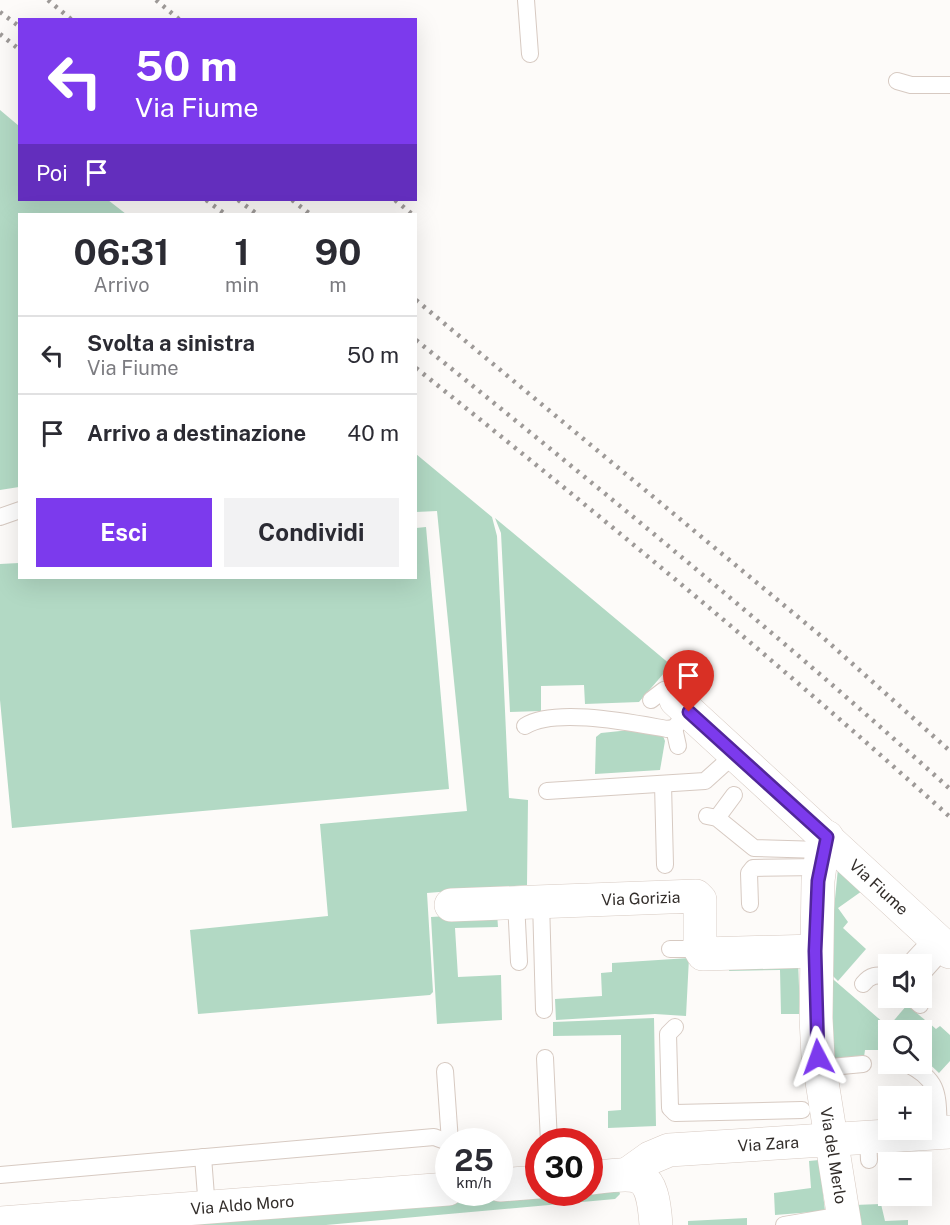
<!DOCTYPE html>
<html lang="it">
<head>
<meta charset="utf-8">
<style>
	:root { --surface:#fff; --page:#f2f2f3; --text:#2b2b33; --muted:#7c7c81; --line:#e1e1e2; --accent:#7c3aed }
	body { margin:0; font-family:"Public Sans",sans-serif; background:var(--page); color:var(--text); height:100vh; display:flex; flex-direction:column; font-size:22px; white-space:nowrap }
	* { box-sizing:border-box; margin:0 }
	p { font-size:20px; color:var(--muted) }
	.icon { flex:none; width:33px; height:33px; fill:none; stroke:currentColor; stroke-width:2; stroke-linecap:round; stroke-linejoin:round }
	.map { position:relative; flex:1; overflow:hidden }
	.details { position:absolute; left:18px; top:213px; width:399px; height:366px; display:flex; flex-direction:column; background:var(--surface); border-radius:0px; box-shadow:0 6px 24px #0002 }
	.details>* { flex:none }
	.hud { position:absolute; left:18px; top:18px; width:399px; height:183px; border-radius:0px; box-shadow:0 6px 24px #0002; background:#7c3aed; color:#fff; overflow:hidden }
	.buttons { position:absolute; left:878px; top:954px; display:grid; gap:12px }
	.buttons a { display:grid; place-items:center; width:54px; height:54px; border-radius:0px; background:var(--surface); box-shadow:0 6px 24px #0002; font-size:30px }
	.speed { position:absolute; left:435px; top:1128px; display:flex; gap:12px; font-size:30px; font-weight:700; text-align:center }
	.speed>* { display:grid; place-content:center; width:78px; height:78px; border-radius:50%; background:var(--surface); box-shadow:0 6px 24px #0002; line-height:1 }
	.speed small { font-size:15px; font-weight:400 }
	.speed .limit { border:9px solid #d22; background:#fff; color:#111 }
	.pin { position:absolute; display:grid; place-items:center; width:51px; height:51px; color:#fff; margin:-62px -26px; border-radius:50% 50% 50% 0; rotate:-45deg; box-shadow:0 0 6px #0007 }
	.pin .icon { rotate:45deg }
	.me { position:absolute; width:66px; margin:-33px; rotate:356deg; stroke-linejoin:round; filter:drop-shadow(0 0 4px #0008) }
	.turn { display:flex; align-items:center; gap:21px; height:126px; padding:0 18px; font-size:27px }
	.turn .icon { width:78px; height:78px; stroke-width:2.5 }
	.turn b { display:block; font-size:42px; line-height:51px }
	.then { display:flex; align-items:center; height:57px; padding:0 18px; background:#0003; gap:12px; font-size:22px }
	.eta { display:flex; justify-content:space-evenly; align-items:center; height:102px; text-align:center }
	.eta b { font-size:36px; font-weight:700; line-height:42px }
	.primary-button { display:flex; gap:12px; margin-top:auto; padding:12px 18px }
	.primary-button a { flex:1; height:69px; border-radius:0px; background:var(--accent); color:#fff; font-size:24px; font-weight:700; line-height:69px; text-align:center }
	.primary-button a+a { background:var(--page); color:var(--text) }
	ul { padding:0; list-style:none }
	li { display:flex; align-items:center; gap:18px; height:78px; padding:0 18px; border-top:2px solid var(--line) }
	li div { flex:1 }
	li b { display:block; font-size:22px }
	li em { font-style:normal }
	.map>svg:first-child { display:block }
</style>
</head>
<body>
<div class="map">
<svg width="950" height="1225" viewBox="0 0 950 1225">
	<rect width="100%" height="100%" fill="#fdfbf9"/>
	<!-- green -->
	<g fill="#b2d9c4">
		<path d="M0,110L19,126L20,200H108L126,214H20L19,487L0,490Z"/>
		<path d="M416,454L492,517L497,536L509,798L528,800L527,885L427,893L433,992L430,995L198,1014L190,930L328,916L320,824L467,811L437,511L416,512Z"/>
		<path d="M495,518L671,665L639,702L585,704L584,685L541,686V711L510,712L501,533Z"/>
		<path d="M426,527L449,789L12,828L0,700V564L19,563L20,578H416V528Z"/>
		<path d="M630,730L663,736L665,741L660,770L595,774L596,737L601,733Z"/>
		<path d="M838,868L862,891L838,908L848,922L843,928L866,949L838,981L828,971Z"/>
		<path d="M497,913L498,927L455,928L458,977L501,975L502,1020L437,1024L431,917Z"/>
		<path d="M689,958L686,1016L655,1014L556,1020L555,999L602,996L601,973L612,972V963Z"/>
		<path d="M798,959L800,1014H781L780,970L729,971L730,962Z"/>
		<path d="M827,974L885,1024V1050H865L864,1057L832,1059Z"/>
		<path d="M907,1005L925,1020L916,1030H896L890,1025Z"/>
		<path d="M654,1018L656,1126L608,1128V1111L621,1110V1035L553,1036V1022Z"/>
		<path d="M928,1022L936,1029L940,1026L950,1035V1061L939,1073L921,1056V1030Z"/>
		<path d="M819,1160L825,1211L775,1215L774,1193L811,1188L809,1161Z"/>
		<path d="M618,1187L620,1194L615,1199L326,1225H154L538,1191L590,1192Z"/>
		<path d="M881,1204L885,1221L908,1220V1225H857L854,1205Z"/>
		<path d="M747,1218V1225H688V1221Z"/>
	</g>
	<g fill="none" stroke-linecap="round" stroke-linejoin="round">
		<!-- lane casing -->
		<g stroke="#d7cac2" stroke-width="18">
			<g id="lane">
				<path d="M526,0L530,54"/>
				<path d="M897,81L911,85H950"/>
				<path d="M0,517L20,510"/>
				<path d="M651,700L664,690L676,700"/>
				<path d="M525,726C555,707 632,723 667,729L674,728L689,712"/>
				<path d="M674,728L678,746"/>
				<path d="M663,784L665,865"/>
				<path d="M547,791L705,781L735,754"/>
				<path d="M707,816L717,818L754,848L822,850"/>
				<path d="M717,818L734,795"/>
				<path d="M541,901L544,1010"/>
				<path d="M516,902L519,962"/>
				<path d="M750,904L749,873L753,868L820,867"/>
				<path d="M670,949H700"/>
				<path d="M909,964L934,937"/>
				<path d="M921,975L945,948"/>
				<path d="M863,984C870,975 877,974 888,977"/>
				<path d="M912,998L920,1005"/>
				<path d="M675,1027L668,1034L670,1108L675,1113L802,1110"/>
				<path d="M545,1058L549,1142"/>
				<path d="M907,1064C942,1081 937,1097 939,1133"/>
				<path d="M820,1068L863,1064"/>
				<path d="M445,1071L450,1142"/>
				<path d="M868,1138L869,1160"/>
				<path d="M203,1157L207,1209"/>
				<path d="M0,1175L434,1137L448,1142"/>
				<path d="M784,1225L843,1215"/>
			</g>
		</g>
		<!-- street casing -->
		<g stroke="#d7cac2" stroke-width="34">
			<g id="street">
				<path id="s1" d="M676,700L950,952"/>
				<path id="s2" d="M827,837L822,850L818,881L816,1018L818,1057L845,1225"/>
				<path id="s3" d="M451,905L696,896L700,900V949L703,954L815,951"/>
				<path id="s4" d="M629,1173L650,1158L669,1150L950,1132"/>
				<path d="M590,1178C640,1172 652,1168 656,1225"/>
				<path d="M500,1185L538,1182"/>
				<path id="s5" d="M0,1223L448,1189"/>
			</g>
		</g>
		<!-- lane -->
		<use href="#lane" stroke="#fff" stroke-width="16"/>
		<!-- street -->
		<use href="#street" stroke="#fff" stroke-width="33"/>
		<!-- rail -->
		<g stroke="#9e9a98" stroke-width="4.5" stroke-dasharray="3 6" stroke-linecap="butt">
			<path d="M48,0L72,20"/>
			<path d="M156,0L180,20"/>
			<path d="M0,12L20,27"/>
			<path d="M0,34L20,50"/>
			<path d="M206,200L225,214"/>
			<path d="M238,200L257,214"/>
			<path d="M292,200L310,214"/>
			<path d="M395,200L412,214"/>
			<path d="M416,300L827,641L950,751"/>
			<path d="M416,340C597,486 777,633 950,789"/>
			<path d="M416,368C597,513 777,661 950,817"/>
		</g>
	</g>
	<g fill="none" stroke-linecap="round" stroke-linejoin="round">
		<!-- route casing -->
		<g stroke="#51269a" stroke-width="15">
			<path id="route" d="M689,712L827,837L818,881L815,951L818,1057"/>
		</g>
		<!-- route -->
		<use href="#route" stroke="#7c3aed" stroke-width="10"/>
	</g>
	<g text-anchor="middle" stroke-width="4.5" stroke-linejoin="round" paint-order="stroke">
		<!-- street labels -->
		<g font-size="16" fill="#332e2b" stroke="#fff">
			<text dy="6" stroke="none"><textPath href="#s1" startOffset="276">Via Fiume</textPath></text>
			<text dy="6" stroke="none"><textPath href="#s3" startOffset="190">Via Gorizia</textPath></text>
			<text dy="6" stroke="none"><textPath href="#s4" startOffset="146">Via Zara</textPath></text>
			<text dy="6" stroke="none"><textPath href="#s2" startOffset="321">Via del Merlo</textPath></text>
			<text dy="6" stroke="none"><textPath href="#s5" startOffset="243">Via Aldo Moro</textPath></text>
		</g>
	</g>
</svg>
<div class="buttons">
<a><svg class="icon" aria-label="sound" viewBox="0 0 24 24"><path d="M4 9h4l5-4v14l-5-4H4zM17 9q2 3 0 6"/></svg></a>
<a><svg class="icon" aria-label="search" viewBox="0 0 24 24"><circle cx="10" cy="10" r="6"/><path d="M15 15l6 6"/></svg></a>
<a>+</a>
<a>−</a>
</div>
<div class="speed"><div>25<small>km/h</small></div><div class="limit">30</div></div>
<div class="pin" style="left:689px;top:712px;background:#d93025"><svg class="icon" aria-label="arrive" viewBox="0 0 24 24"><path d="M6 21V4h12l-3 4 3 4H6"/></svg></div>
<svg class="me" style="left:818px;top:1057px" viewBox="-20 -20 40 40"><path d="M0-17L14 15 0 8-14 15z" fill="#7c3aed" stroke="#fff" stroke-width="4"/></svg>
<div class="hud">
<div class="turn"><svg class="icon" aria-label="left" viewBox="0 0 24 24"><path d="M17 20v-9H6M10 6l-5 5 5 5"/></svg><div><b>50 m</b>Via Fiume</div></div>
<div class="then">Poi<svg class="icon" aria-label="arrive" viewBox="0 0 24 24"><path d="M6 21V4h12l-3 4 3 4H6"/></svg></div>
</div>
<section class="details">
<div class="eta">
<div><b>06:31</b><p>Arrivo</p></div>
<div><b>1</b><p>min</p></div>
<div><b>90</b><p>m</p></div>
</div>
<ul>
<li><svg class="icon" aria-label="left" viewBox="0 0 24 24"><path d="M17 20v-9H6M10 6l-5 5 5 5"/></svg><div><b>Svolta a sinistra</b><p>Via Fiume</p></div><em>50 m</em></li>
<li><svg class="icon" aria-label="arrive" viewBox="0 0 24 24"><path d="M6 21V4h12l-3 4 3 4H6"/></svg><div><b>Arrivo a destinazione</b></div><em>40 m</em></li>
</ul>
<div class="primary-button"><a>Esci</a><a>Condividi</a></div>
</section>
</div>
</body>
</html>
